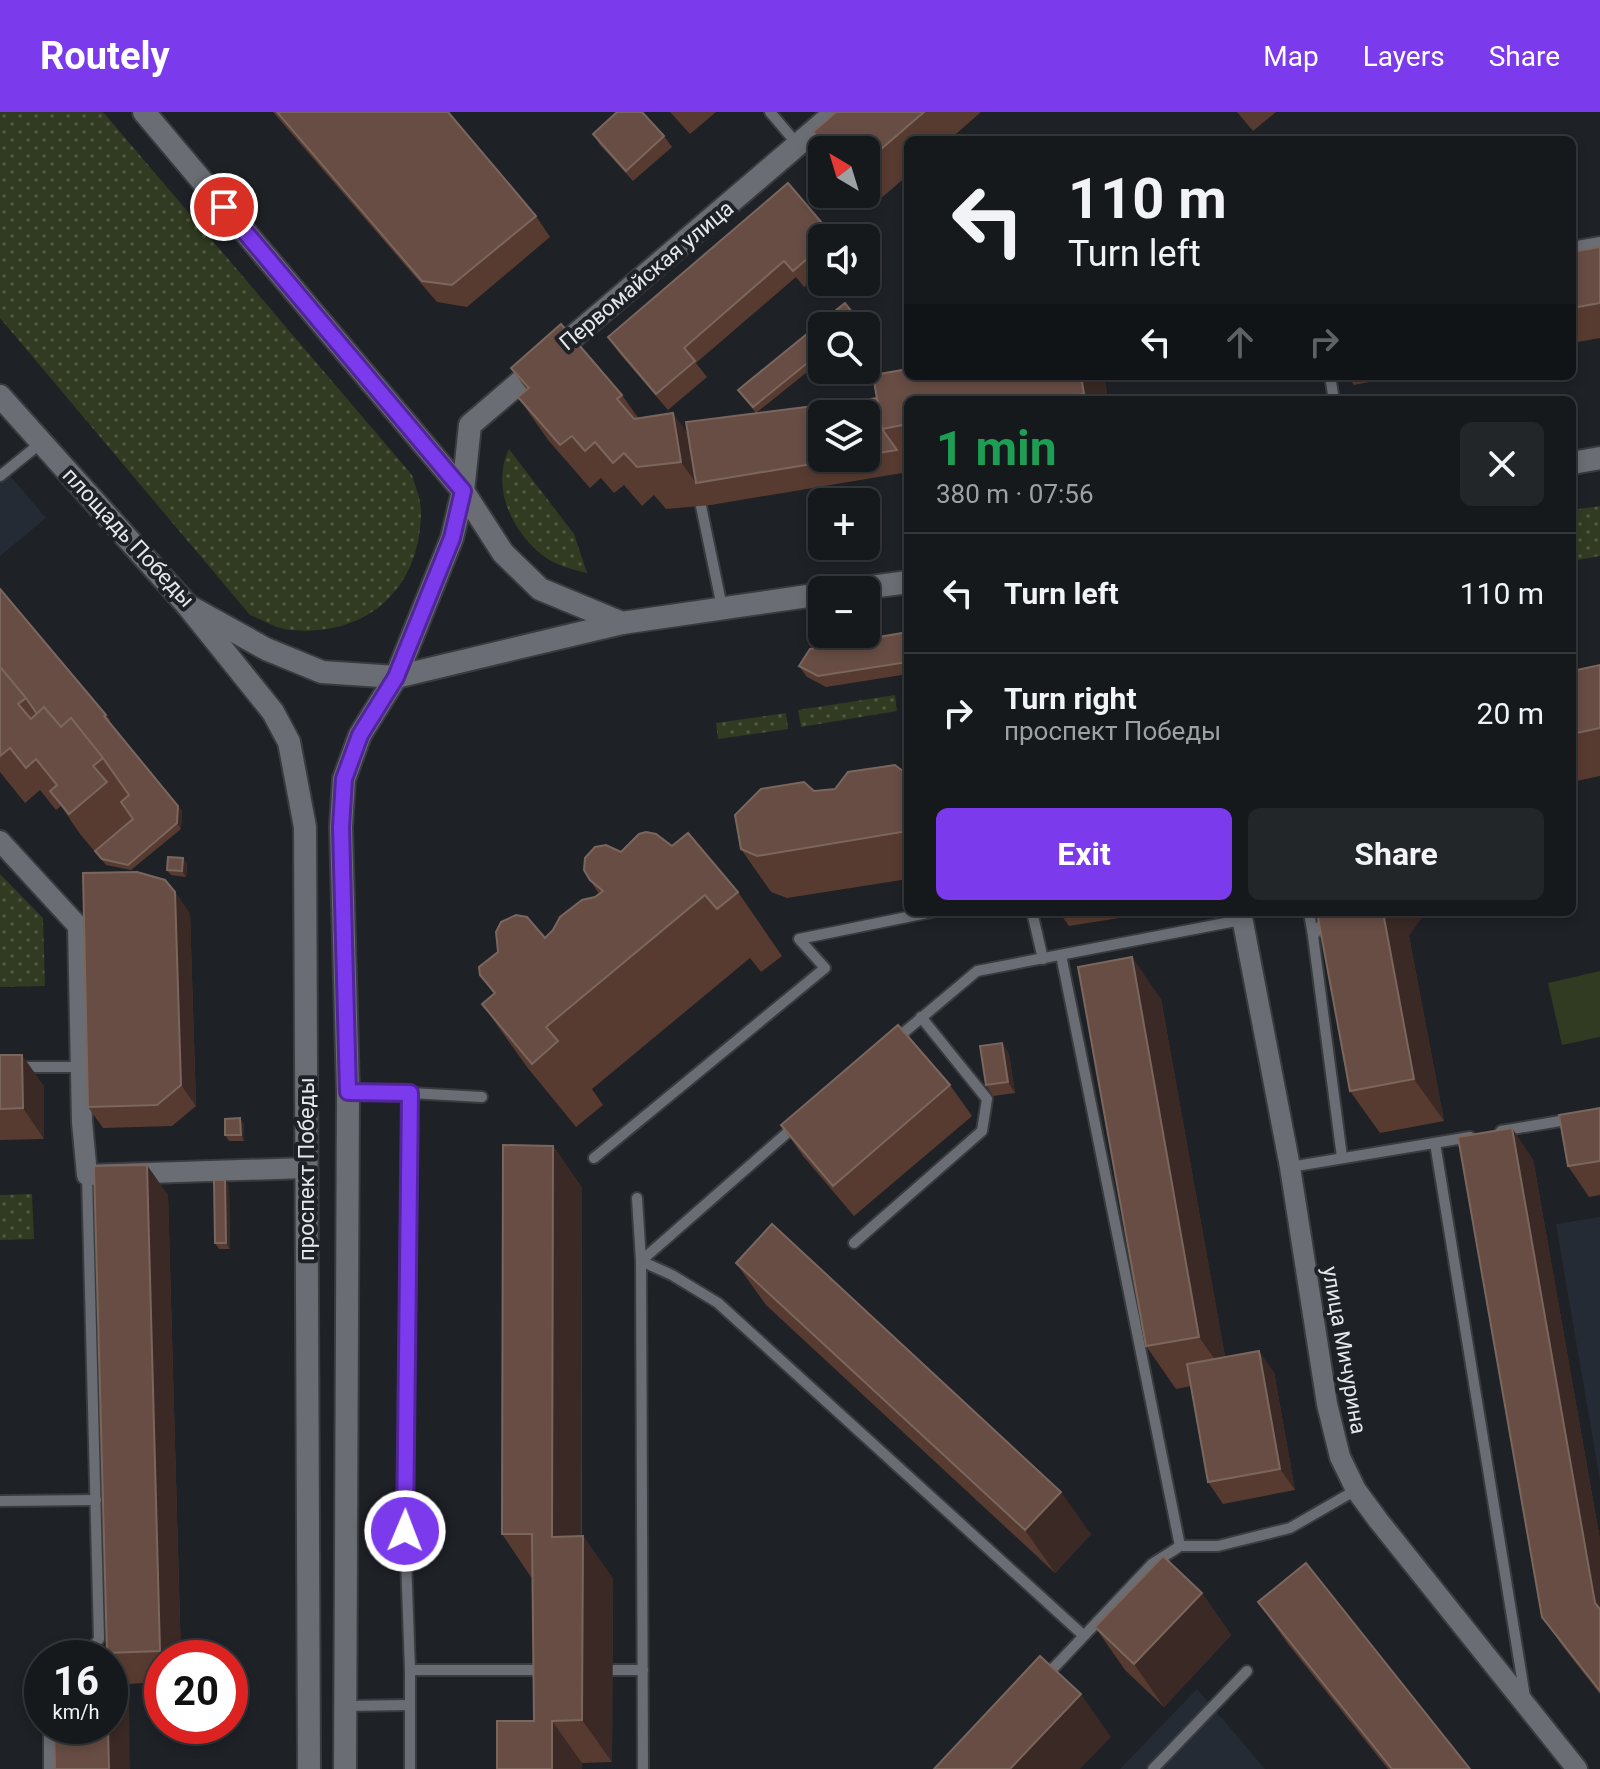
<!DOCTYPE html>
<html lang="en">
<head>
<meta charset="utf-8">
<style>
	:root { --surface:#16191c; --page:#232629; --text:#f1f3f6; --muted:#9ea0a3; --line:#35383b; --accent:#7c3aed }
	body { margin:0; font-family:Roboto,sans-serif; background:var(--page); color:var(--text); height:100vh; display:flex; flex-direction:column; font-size:30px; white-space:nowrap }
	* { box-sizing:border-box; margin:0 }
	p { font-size:26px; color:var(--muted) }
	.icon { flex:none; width:44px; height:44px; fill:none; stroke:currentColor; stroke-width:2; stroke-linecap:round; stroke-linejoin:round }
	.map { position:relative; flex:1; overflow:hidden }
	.details { position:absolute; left:904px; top:284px; width:672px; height:520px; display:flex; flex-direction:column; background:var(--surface); border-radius:12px; box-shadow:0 4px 12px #0003,0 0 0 2px var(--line) }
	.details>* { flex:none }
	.hud { position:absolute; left:904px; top:24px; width:672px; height:244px; border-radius:12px; box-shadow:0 4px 12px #0003,0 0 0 2px var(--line); background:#16191c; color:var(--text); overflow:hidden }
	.needle { width:52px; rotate:322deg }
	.controls { position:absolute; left:808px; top:24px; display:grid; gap:16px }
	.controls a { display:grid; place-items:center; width:72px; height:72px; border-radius:12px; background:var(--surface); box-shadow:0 4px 12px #0003,0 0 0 2px var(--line); font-size:40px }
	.speed { position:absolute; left:24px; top:1528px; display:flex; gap:16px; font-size:40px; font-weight:700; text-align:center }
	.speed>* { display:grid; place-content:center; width:104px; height:104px; border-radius:50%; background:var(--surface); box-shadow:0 4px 12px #0003,0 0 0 2px var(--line); line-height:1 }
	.speed small { font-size:20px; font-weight:400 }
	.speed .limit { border:12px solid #d22; background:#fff; color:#111 }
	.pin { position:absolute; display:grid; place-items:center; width:68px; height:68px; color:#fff; margin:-34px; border:4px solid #fff; border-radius:50%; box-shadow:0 2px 8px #0007 }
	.me { position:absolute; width:88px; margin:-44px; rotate:1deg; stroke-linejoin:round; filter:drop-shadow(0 0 6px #0008) }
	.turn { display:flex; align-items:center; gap:28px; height:168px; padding:0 32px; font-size:36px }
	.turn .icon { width:104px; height:104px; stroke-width:2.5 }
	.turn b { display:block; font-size:56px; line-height:68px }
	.lanes { display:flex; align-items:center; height:76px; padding:0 32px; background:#0003; justify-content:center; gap:40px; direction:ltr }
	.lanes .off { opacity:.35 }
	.round { display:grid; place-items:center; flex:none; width:84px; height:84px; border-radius:12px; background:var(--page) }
	.overview { display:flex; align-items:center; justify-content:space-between; height:136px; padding:0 32px }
	h1 { font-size:48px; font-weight:700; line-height:60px; color:#1e9e55 }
	.primary-button { display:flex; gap:16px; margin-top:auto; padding:16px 32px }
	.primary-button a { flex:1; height:92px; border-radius:12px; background:var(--accent); color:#fff; font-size:32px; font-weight:700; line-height:92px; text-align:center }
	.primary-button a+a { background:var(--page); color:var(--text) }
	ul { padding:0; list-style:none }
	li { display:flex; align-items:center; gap:24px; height:120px; padding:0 32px; border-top:2px solid var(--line) }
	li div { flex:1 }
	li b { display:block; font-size:30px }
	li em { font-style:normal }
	header { display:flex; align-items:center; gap:48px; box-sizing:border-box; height:112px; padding:0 40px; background:var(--accent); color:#fff }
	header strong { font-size:38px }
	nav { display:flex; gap:44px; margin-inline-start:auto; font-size:28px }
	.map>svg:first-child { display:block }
</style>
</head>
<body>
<header>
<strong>Routely</strong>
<nav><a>Map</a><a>Layers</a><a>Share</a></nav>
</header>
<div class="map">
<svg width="1600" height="1657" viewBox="0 0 1600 1657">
	<defs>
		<pattern id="grass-dots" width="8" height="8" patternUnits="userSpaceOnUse" patternTransform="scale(2)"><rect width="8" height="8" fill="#313b21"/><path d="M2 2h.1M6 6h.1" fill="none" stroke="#4f5741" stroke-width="1.8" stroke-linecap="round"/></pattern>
	</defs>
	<rect width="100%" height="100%" fill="#1e2126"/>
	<!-- built -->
	<g fill="#252b35">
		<path d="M0,352L46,406L0,444Z"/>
		<path d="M1600,1105V1369L1556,1112Z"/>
		<path d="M1197,1577L1265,1657H1120Z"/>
	</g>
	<!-- grass -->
	<g fill="url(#grass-dots)">
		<path d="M0,0H103L412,363C415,374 421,387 421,399C421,476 368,525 291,518C277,517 263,508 250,503L0,206Z"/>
		<path d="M509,337L574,422L587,461C571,457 554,453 541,442C511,418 491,374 509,337Z"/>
		<path d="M1600,394V444L1572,449V398Z"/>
		<path d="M895,583L897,599L801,615L798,598Z"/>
		<path d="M786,601L788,617L718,627L716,611Z"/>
		<path d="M0,762L43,806L45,874L0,875Z"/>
		<path d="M32,1082L34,1127L0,1128V1083Z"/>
	</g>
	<!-- garden -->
	<path fill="#313b21" d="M1600,859V925L1562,933L1548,871Z"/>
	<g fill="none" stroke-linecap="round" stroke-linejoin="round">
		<!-- service casing -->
		<g stroke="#393b3f" stroke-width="14">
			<g id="service">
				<path d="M770,0L798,33"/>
				<path d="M1572,135L1600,130"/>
				<path d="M1330,264L1334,288"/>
				<path d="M0,364L42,330"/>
				<path d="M701,394L722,495"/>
				<path d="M1032,800L1043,847"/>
				<path d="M1309,800L1313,824"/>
				<path d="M1331,800L1313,824L1342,1045"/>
				<path d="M1061,843L1180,1434"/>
				<path d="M895,928L977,859L1241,808"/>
				<path d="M0,955H81"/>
				<path d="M348,980L410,981L405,1419L410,1558V1657"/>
				<path d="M410,981L482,985"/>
				<path d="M795,1014L641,1149L672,1163L718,1191L1083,1523"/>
				<path d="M1501,1019L1572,1007"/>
				<path d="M1435,1031L1525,1585"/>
				<path d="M594,1046L825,856L799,827L932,800"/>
				<path d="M1290,1055L1470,1025"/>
				<path d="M637,1086L641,1149L643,1657"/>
				<path d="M854,1131L982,1019L987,987L921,905"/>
				<path d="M0,1389L96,1388"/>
				<path d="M84,1546L99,1527L87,1063"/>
				<path d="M410,1558H544"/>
				<path d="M612,1558H643"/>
				<path d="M1045,1565L1152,1452L1174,1438L1180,1434H1218L1290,1416L1356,1378"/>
				<path d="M346,1594L410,1593"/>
				<path d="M49,1614V1657"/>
				<path d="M1153,1657L1247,1559"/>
			</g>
		</g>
		<!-- minor casing -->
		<g stroke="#393b3f" stroke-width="24">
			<g id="minor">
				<path d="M0,729L78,814L82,1010L87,1063L306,1056"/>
				<path d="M1241,800L1290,1055L1327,1292L1340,1345L1356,1378L1378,1408L1577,1657"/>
			</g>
		</g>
		<!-- secondary casing -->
		<g stroke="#393b3f" stroke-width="26">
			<g id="secondary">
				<path d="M144,0L463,379L503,441L540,477L622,511"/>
				<path d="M0,284L187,493L266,537L322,560L396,565L622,511L822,482"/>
				<path d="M1572,351L1600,346"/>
				<path d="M849,478L908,470"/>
				<path d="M187,493L273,600L289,630L305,715L309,1657"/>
				<path d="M345,1657L348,980L341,715L344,667L360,623L396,565L452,426L463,379L470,313L836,0"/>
			</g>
		</g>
		<!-- service -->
		<use href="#service" stroke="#6a6e74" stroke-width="10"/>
		<!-- minor -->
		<use href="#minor" stroke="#6a6e74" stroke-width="20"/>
		<!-- secondary -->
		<use href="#secondary" stroke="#6a6e74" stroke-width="22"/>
	</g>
	<!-- wall -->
	<g fill="#583b30" fill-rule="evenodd">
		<path d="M273,0H448L536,104L550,125L467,195L437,190Z"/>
		<path d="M670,0H716L690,22Z"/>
		<path d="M836,0H981L949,28H908V63L872,94L861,82H866V38H825L813,20Z"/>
		<path d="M1237,0H1276L1253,19Z"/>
		<path d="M593,22L664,24L672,35L633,69L600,33Z"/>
		<path d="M788,71L834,126H822V160L804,175L796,165L696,251L707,265L668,298L619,241L608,225Z"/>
		<path d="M1600,135V226L1572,231V140Z"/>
		<path d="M845,191L863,214H822V248L756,301L742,284Z"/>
		<path d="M511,256L622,283L639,307L687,321L877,286L908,264H1104L1108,288H908V360L711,393L666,397L654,383L642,394L624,373L614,381L601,366L590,376L548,328L518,285L527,278ZM866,302V346H822Z"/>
		<path d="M1348,264H1400L1354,273Z"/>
		<path d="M0,477L106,603L110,608L109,610L182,699L181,717L131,758L106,753L80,722L61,694L56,698L40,678L25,691L0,660Z"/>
		<path d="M908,520V562L826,575L807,565L799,554Z"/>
		<path d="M1600,553V664L1572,670V559Z"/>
		<path d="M908,663V767L787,786L771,780L741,737L814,679L835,677Z"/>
		<path d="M621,740L738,780L782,844L761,860L750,846L592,977L603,993L576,1015L527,955L482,892L494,882L480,863L498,840L545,826L599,782L590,768Z"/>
		<path d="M187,751L186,765L171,763L167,758Z"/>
		<path d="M175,780L190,802L196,994L172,1014L103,1016L88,995Z"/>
		<path d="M1059,800H1137L1138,803L1069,814Z"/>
		<path d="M1409,824L1444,1009L1380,1021L1350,979Z"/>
		<path d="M1161,887L1225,1245L1274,1260L1295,1378L1223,1392L1208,1370L1191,1274L1176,1277L1146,1234Z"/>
		<path d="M1002,931L1009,942L1015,981L993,984L986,973Z"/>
		<path d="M0,943L44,974V1027L0,1028Z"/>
		<path d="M950,973L972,1004L854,1104L803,1044L781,1013Z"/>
		<path d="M1600,996V1083L1589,1085L1568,1054Z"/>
		<path d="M244,1012V1029H229L225,1023Z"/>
		<path d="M553,1034L582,1076V1424H583L613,1467L612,1650L582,1651L534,1609L533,1465H531L502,1422Z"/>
		<path d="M1533,1047L1600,1428V1582L1564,1536L1542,1505Z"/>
		<path d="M225,1068L229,1074L230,1137H219L215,1131Z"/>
		<path d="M168,1083L181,1546H162V1570L128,1572L107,1541Z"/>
		<path d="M736,1151L1091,1422L1055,1461L766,1193Z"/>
		<path d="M1202,1481L1231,1523L1164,1595L1125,1558L1095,1515Z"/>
		<path d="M1258,1490L1470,1657H1388L1288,1532Z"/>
	</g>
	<!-- shaded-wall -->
	<g fill="#3a2924">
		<path d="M1081,264H1104L1108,288H1088L1084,282Z"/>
		<path d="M673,301L703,343L696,371L681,350Z"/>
		<path d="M178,694L182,699L181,717L177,711Z"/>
		<path d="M183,746L187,751L186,765L182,759Z"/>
		<path d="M175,780L190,802L196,994L181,973Z"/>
		<path d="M1383,800H1426L1409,824L1444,1009L1414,967Z"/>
		<path d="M1132,845L1161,887L1229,1267L1199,1225Z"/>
		<path d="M1002,931L1009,942L1015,981L1008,970Z"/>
		<path d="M22,943L44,974V1027L23,996Z"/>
		<path d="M240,1006L244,1012V1029L241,1023Z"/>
		<path d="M1512,1016L1533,1047L1600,1428V1498L1595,1491Z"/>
		<path d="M553,1034L582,1076L581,1467L552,1425Z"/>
		<path d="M147,1053L168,1083L181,1546H165L160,1539Z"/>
		<path d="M225,1068L229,1074L230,1137L226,1131Z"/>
		<path d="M1259,1239L1274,1260L1295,1378L1280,1357Z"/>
		<path d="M1061,1380L1091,1422L1055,1461L1025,1418Z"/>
		<path d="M583,1424L613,1467L612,1650L582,1608Z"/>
		<path d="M1202,1481L1231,1523L1164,1595L1134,1552Z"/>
		<path d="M110,1558L129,1585L130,1657H109L108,1614H110Z"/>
		<path d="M1081,1582L1111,1625L1080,1657H1010Z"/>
		<path d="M552,1609L582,1651V1657H552Z"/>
	</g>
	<!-- building -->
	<g fill="#674d44" stroke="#7b665e" stroke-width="2">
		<path d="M277,0H448L536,104L452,173L422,169Z"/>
		<path d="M617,0H642L664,24L626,59L593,22Z"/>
		<path d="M836,0H924L866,50V38H828L813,20Z"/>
		<path d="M788,71L833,124L831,126H822V134L793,159L784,149L684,236L695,249L656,282L608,225Z"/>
		<path d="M1600,135V191L1572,196V140Z"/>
		<path d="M845,191L859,209L853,214H822V239L753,295L738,278Z"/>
		<path d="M561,212L622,283L617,287L634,307L673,301L681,350L637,355L624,341L613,351L595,330L585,339L572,324L560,333L518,285L529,276L511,256Z"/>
		<path d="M908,257V264H1081L1084,282L1052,288H908V312L882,317L873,263Z"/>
		<path d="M877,286L882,317L897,338L866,343V302H822V346H848L696,371L686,310Z"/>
		<path d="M0,477L106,603L104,604L178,694L177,711L128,753L102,747L95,739L133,707L121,690L129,683L103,646L71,606L61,615L44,595L37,602L26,586L0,555Z"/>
		<path d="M908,520V550L818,564L799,554L810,537Z"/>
		<path d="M1600,553V616L1572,622V559Z"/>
		<path d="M0,555L26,586L18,592L31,607L44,595L61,615L71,606L103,646L93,654L107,670L69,702L50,679L57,673L36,647L26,656L10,636L0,644Z"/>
		<path d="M895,653L908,663V719L757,744L741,737L735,703L761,677L804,670L814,679L835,677L848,660Z"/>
		<path d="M646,720L656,722L672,734L688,721L738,780L717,797L705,783L546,915L558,929L532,952L482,892L495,881L480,863L479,855L498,840L496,820L501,810L516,803L527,805L545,826L553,818L560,805L582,788L595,785L603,779L590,768L584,758L585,746L595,735L606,733L621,740L639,722Z"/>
		<path d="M168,745L183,746L182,759L167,758Z"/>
		<path d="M137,760L165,768L175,780L181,973L157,993L88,995L83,761Z"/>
		<path d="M1317,800H1383L1414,967L1350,979Z"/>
		<path d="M1132,845L1199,1225L1146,1234L1078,855Z"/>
		<path d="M898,913L950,973L833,1074L781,1013Z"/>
		<path d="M1002,931L1008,970L986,973L980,934Z"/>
		<path d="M0,943H22L23,996L0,997Z"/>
		<path d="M1600,996V1049L1568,1054L1559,1003Z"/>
		<path d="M240,1006L241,1023H225V1007Z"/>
		<path d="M1512,1016L1595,1491L1600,1497V1579L1542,1505L1458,1025Z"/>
		<path d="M503,1033L553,1034L552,1425L583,1424L582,1608L552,1609V1657H497V1609H534L532,1422H502Z"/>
		<path d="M147,1053L160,1539L107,1541L94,1054Z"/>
		<path d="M214,1068H225L226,1131H215Z"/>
		<path d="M772,1112L1061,1380L1025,1418L736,1151Z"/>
		<path d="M1259,1239L1280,1357L1208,1370L1187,1252Z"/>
		<path d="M1163,1444L1202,1481L1134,1552L1095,1515Z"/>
		<path d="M1306,1451L1470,1657H1392L1258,1490Z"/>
		<path d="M1040,1544L1081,1582L1010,1657H934Z"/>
		<path d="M54,1614H108L109,1657H55Z"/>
	</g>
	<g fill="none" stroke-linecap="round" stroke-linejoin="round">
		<!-- route casing -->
		<g stroke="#51269a" stroke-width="20">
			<path id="route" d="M224,95L463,379L452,426L396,565L360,623L344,667L341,715L348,980L410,981L405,1419"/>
		</g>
		<!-- route -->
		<use href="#route" stroke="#7c3aed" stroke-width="14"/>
	</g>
	<g text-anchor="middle" stroke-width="8" stroke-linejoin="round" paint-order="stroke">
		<!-- street labels -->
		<g font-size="22" fill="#e5e7eb" stroke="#1e2126">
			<text transform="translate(646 163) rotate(-40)" y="8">Первомайская улица</text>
			<text transform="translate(129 425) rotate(47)" y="8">площадь Победы</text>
			<text transform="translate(306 1057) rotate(-90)" y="8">проспект Победы</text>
			<text transform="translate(1345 1238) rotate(80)" y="8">улица Мичурина</text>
		</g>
	</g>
</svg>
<div class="controls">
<a><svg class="needle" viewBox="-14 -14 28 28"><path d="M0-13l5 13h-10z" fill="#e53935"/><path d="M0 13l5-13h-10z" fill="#9ea0a3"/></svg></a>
<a><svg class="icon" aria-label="sound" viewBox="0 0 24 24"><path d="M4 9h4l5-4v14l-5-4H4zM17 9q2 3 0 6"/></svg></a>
<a><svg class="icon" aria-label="search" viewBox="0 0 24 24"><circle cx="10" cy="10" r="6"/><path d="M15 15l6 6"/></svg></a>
<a><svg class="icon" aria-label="layers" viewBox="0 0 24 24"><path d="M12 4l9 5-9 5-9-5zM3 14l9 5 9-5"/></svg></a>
<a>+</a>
<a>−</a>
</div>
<div class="speed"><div>16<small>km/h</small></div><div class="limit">20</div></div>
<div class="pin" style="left:224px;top:95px;background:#d93025"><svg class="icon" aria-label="arrive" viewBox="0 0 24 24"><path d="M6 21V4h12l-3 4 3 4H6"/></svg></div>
<svg class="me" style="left:405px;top:1419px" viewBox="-20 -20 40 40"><circle r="17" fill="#7c3aed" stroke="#fff" stroke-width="3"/><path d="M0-11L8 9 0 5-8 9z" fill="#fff"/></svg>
<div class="hud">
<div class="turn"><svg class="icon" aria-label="left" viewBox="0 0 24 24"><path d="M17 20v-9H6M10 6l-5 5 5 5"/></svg><div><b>110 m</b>Turn left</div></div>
<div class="lanes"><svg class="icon" aria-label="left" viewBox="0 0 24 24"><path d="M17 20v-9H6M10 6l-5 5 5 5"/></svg><svg class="icon off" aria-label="ahead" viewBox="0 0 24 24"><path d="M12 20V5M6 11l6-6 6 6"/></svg><svg class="icon off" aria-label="right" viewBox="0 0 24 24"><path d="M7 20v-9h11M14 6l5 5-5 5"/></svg></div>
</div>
<section class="details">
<div class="overview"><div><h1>1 min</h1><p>380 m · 07:56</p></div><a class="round"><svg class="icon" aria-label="close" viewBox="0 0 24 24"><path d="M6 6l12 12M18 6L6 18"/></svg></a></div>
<ul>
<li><svg class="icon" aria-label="left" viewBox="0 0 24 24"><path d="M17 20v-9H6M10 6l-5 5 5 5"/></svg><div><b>Turn left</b></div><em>110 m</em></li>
<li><svg class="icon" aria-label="right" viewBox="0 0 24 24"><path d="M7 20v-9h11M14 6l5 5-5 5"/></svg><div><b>Turn right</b><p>проспект Победы</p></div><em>20 m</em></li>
</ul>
<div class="primary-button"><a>Exit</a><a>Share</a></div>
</section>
</div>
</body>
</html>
